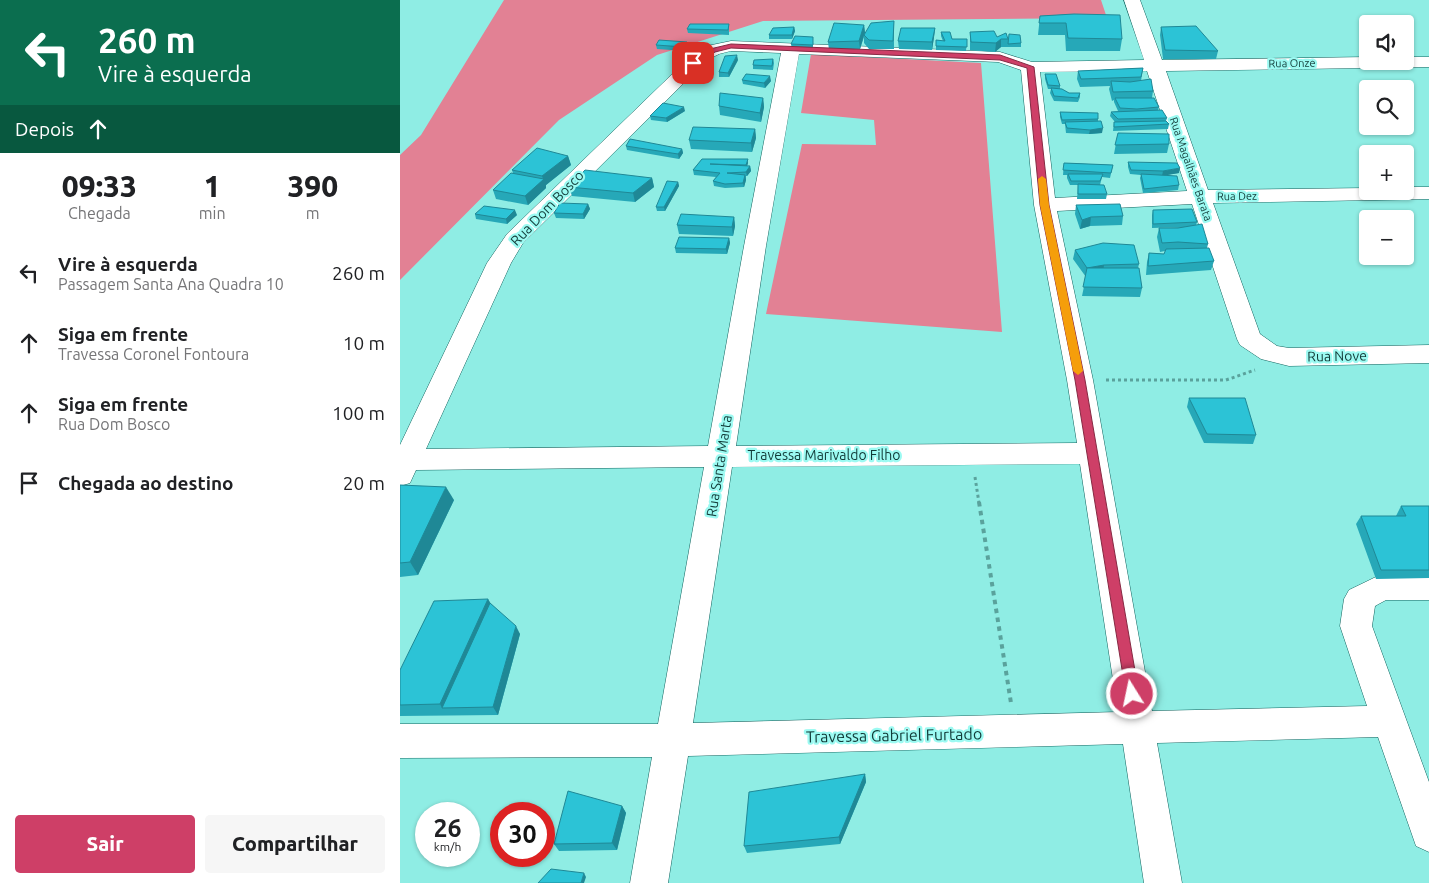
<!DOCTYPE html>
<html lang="pt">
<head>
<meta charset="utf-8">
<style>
	:root { --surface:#fff; --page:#f6f6f6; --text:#202124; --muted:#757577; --accent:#ce3f67 }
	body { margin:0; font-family:Ubuntu,sans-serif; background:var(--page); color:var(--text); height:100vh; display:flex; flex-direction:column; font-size:19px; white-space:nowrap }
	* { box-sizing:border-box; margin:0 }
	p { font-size:16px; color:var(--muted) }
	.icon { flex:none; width:28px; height:28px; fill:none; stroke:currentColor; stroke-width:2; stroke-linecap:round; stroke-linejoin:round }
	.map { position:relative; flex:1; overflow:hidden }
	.side { display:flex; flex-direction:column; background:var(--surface); width:400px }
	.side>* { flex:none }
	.guide { background:#0b6e4f; color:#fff; overflow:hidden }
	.fabs { position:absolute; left:959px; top:15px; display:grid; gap:10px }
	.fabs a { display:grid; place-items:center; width:55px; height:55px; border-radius:5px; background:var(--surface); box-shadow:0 1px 4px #0004; font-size:25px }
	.speed { position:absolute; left:15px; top:802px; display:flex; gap:10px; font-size:25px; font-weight:700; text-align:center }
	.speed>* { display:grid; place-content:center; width:65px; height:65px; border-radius:50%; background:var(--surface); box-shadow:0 1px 4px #0004; line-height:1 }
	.speed small { font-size:12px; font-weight:400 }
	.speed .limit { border:8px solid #d22; background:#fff; color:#111 }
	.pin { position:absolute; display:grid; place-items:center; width:42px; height:42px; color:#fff; margin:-21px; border-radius:10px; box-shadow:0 2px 8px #0006 }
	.me { position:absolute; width:55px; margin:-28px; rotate:350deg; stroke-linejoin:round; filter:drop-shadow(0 0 4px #0008) }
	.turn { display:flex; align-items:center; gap:18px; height:105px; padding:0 15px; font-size:22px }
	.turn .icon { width:65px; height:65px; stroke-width:2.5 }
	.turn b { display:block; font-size:35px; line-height:42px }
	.then { display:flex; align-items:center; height:48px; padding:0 15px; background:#0003; gap:10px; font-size:19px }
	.eta { display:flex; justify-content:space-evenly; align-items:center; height:85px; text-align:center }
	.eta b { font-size:30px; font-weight:800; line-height:35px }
	.primary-button { display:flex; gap:10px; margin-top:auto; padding:10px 15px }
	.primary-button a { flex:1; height:58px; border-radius:5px; background:var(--accent); color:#fff; font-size:20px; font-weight:800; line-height:58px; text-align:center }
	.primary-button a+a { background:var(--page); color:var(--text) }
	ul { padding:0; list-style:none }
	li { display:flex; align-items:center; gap:15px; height:70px; padding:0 15px }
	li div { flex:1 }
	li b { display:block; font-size:19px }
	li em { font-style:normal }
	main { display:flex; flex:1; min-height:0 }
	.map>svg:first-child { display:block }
</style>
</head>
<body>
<main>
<section class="side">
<div class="guide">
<div class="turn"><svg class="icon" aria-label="left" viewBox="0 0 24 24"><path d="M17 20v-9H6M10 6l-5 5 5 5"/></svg><div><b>260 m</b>Vire à esquerda</div></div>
<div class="then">Depois<svg class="icon" aria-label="ahead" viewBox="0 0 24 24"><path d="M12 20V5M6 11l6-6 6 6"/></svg></div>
</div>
<div class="eta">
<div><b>09:33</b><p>Chegada</p></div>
<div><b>1</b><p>min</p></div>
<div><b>390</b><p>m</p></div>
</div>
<ul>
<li><svg class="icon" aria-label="left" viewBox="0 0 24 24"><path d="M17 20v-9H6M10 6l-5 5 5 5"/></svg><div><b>Vire à esquerda</b><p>Passagem Santa Ana Quadra 10</p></div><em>260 m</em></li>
<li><svg class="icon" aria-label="ahead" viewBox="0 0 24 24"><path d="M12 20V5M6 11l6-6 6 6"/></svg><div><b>Siga em frente</b><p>Travessa Coronel Fontoura</p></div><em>10 m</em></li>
<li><svg class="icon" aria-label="ahead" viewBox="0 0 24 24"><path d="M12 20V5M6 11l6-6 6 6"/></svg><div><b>Siga em frente</b><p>Rua Dom Bosco</p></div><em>100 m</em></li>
<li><svg class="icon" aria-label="arrive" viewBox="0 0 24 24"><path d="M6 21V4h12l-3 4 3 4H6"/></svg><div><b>Chegada ao destino</b></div><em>20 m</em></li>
</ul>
<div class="primary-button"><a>Sair</a><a>Compartilhar</a></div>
</section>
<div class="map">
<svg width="1029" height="883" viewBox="0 0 1029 883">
	<rect width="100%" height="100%" fill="#8fede4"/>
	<!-- forest -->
	<g fill="#e28194">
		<path d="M104,0H701L707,18L363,21L257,55L159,120L0,280V155L21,135Z"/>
		<path d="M411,54L581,63L602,332L366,314L402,144L476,145L474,120L401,113Z"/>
	</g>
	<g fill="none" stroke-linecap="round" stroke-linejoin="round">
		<!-- minor casing -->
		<g stroke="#13635e" stroke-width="1">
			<path id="minor" d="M724,0H740L762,60L968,57V61H1005V57H1029V67L766,71L808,190L968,188V191H1005V187H1029V199L813,203L860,334L877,346L889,348L1029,345V363L889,366L861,359L840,345L837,339L792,204L657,211L693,380L752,711L967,706L940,626L944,599L949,590L982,574H1029V600H986L975,606L972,626L1029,782V852L1016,846L978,737L757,743L782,883H744L723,744L288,756L268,883H230L252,757L0,758V724H258L304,467L16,470L10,483L0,486V445L87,263L107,234L295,52L307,46L331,41L600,52L632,62L744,60ZM331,51L381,53L344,246L308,446L26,449L111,263L123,243L307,60L319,54ZM399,54L598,62L621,70L634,205L667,380L677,443L336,446L366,246ZM747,71L787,191L655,198L640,72ZM680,464L718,712L293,723L332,467Z"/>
		</g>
		<!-- path-far1 -->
		<g stroke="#5aa29c" stroke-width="3" stroke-dasharray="3 3" stroke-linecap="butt">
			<path d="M706,380H826L855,370"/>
			<path d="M575,477L579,503"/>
		</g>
		<!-- path -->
		<path stroke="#5aa29c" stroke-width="4" stroke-dasharray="4.5 4.5" stroke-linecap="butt" d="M579,502L611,703"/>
		<!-- minor -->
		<use href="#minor" fill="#fff" fill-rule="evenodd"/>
	</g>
	<!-- wall -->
	<g fill="#26a8b8">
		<path d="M674,14L722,39L720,51H666L665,35H638L640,16Z"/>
		<path d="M494,21V49H469L464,43V37L460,49L429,50L428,42L464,25L465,33Z"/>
		<path d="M329,24V35L288,33L287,29Z"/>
		<path d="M394,27L395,31L392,39H369V35Z"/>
		<path d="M761,27L818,51L816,59H763L760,35Z"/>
		<path d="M535,28L534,37L532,50L499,49L498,41Z"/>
		<path d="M541,32L552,39H567L566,51L536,50V40L543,41L541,36Z"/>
		<path d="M570,32L608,39L621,43V47H601L595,52L570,50Z"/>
		<path d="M413,37V49H392L391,44Z"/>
		<path d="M256,45L288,47L285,51L257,49Z"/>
		<path d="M373,59L374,63L373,70L353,69V65Z"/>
		<path d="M338,60L329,77H319V72Z"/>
		<path d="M743,68L741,81L753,91L752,98L759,107L758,110L767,118L766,121L769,124L768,129L713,131L714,122H715L710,116L711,112L718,111L714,102V100L712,101L709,89L710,86L680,87L677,79L678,71Z"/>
		<path d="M645,74L660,86V89L669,93H680V97L678,102L654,101L650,93L651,89H648L645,79Z"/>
		<path d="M342,80L371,81L365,88L343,84Z"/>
		<path d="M363,98L364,107L361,122L320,115L319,106Z"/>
		<path d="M285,111L267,122L251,120L250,116Z"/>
		<path d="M660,112L698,119V121L702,133L689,134L666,133L665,124H662L660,117Z"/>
		<path d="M355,129L356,138L352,152L291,149L289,140Z"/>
		<path d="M718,133L769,144L767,153L714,154Z"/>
		<path d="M226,146L282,149L283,153L279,159L227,150Z"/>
		<path d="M168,156L171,165L146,185V188L128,205L96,199L93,190L113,173L112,170Z"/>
		<path d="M302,159L348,163L347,166H350L351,171L347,176H346V180L344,187L325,188L314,186L313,181L316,177L294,175L293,170Z"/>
		<path d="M728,162L779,173L765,175L779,185L778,190L743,193L740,178L741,175L730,174L728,167Z"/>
		<path d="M664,163L713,165L710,178L702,177L700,185L707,194L706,199H677L678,185H670L667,178V175H663Z"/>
		<path d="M252,178L254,187L235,202L172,196L169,187Z"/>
		<path d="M278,182L279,186L265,211H257L256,207Z"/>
		<path d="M188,204L190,209L184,219L156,218L154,213Z"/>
		<path d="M676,205L723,216L722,225L690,226L680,229L675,214Z"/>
		<path d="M753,210L797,222L796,225L808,244L807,248L814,261L811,270L746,275L747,262L749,253L764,254L765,251L760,252L757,237L759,228L783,227L752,228V215Z"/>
		<path d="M75,214L117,215L107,224L76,219Z"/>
		<path d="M334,217L335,226L333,236L279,234L277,225Z"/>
		<path d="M329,238L330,243L327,254L276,253L275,248Z"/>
		<path d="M675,250L739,264L738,268L742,288L740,297L682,296L686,277L673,259Z"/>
		<path d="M789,398L856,435L853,444L804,443L787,407Z"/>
		<path d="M0,485L54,500L18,575L0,577Z"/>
		<path d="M1001,506H1029V578L976,579L956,524L961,516H996Z"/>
		<path d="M88,599L90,603L120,634L98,715L0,716V670Z"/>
		<path d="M465,774L466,782L440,844L347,853L344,846Z"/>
		<path d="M222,806L226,813L217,850L159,851L154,844Z"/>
	</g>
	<!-- shaded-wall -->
	<g fill="#1f8896">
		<path d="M464,25L465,33L464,35L460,49L459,41Z"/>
		<path d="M394,27L395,31L392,39V35Z"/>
		<path d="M535,28L534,37L532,50V42Z"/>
		<path d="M601,39V47L595,52L596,43Z"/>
		<path d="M287,42L288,47L285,51L284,47Z"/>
		<path d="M337,55L338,60L329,77L328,73Z"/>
		<path d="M370,76L371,81L365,88L364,83Z"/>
		<path d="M363,98L364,107L361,122L360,113Z"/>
		<path d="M284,107L285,111L267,122L266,118Z"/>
		<path d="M703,128L702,133L689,134L690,130Z"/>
		<path d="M355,129L356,138L352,152L351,143Z"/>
		<path d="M282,149L283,153L279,159L278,154Z"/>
		<path d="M168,156L171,165L146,185V188L128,205L125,196L143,179L142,176Z"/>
		<path d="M348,159V163L346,169V165Z"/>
		<path d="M350,166L351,171L347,176L346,172Z"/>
		<path d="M780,168L779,173L762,176L763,171Z"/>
		<path d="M345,175L346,180L344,187L343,183Z"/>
		<path d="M252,178L254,187L235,202L233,193Z"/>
		<path d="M278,182L279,186L265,211L264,207Z"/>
		<path d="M188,204L190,209L184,219L183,214Z"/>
		<path d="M115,210L117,215L107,224L106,219Z"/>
		<path d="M334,217L335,226L333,236L332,227Z"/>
		<path d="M691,217L690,226L680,229L682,220Z"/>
		<path d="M329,238L330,243L327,254L326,249Z"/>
		<path d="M704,265L703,274L687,268Z"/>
		<path d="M46,487L54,500L18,575L10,562Z"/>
		<path d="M88,599L95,611L42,708L40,704Z"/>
		<path d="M116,626L120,634L98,715L93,707Z"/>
		<path d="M465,774L466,782L440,844L439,837Z"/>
		<path d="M222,806L226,813L217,850L212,843Z"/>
		<path d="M184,873L186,877L184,883H181Z"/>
	</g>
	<!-- building -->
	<g fill="#2cc3d6" stroke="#1f8896">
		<path d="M674,14L720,15L722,39L668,38L666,23H639L640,16Z"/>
		<path d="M494,21L493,41L469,40L464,35L471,23Z"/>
		<path d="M434,23L464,25L459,41L428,42Z"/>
		<path d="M290,24H329L328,30L287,29Z"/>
		<path d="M796,26L818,51L765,50L761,27Z"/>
		<path d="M394,27L392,35H369L373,28Z"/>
		<path d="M501,28H535L532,42L498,41Z"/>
		<path d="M594,31L597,37L606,33L608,39H601L596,43L571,42L570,32Z"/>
		<path d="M541,32H550L552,39H567V47L536,46V40L545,41Z"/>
		<path d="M609,34L620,35L621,43L608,44Z"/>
		<path d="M395,36L413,37V45L391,44Z"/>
		<path d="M259,40L287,42L284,47L256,45Z"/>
		<path d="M337,55L328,73L319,72L325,56Z"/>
		<path d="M373,59L372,66L353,65L354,60Z"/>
		<path d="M743,68L741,77L681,79L678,71Z"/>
		<path d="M346,74L370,76L364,83L342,80Z"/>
		<path d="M645,74H656L660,86L648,85Z"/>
		<path d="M751,79L753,91L713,92L711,81L730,82Z"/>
		<path d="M651,88L662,89L669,93H680L678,98L654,96Z"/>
		<path d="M320,93L363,98L360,113L319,106Z"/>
		<path d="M715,98H754L759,107L737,109L720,108Z"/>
		<path d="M263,103L284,107L266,118L250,116Z"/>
		<path d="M762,110L767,118L718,119L711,112Z"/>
		<path d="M660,112L698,113V119L662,120Z"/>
		<path d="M701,121L703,128L690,130L667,128L665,122Z"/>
		<path d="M766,121L769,124L714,127V122Z"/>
		<path d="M293,127L355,129L351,143L289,140Z"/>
		<path d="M718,133L769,134V144L715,145Z"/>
		<path d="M230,139L282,149L278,154L226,146Z"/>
		<path d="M137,148L168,156L142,176L112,170Z"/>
		<path d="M302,159H348L346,165L310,164L350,166L346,172L327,173L345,175L343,183L325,184L313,181L320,173L293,170Z"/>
		<path d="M728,162L777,163L780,168L763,171L731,170Z"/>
		<path d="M664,163L713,165L711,173L663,170Z"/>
		<path d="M185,170L252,178L233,193L169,187Z"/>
		<path d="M111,173L144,179L125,196L93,190Z"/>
		<path d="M668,174H703L700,181H671Z"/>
		<path d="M741,174L777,176L779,185L744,189Z"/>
		<path d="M267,181L278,182L264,207H256Z"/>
		<path d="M678,184L704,185L707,194H678Z"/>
		<path d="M160,203L188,204L183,214L154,213Z"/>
		<path d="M720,204L723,216L691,217L682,220L676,205Z"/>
		<path d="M84,206L115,210L106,219L75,214Z"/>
		<path d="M792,209L797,222L753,224V210Z"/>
		<path d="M281,214L334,217L332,227L277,225Z"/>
		<path d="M802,224L808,244L778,242L762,243L759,228H778Z"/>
		<path d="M279,237L329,238L326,249L275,248Z"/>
		<path d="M703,243L734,245L739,264L704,265L687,268L675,250Z"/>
		<path d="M809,248L814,261L748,266L749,253L764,254L766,249Z"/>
		<path d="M687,268H739L742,288L683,287Z"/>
		<path d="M789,398H845L856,435L807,434Z"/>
		<path d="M0,485L46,487L10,562L0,563Z"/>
		<path d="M1001,506H1029V570H981L961,516H1006Z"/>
		<path d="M88,599L40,704L0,705V670L34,601Z"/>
		<path d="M90,603L116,626L93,707L42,708Z"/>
		<path d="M465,774L439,837L344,846L349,792Z"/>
		<path d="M168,791L222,806L212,843L154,844Z"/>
		<path d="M151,869L184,873L181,883H138Z"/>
	</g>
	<!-- route -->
	<path fill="#ce3f67" stroke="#862943" d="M331,44L600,55L634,67L649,205L685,380L739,694L737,699L732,701L728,699L726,694L675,380L640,205L627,68L600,60L331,48L315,52L296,65L289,63L310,49Z"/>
	<!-- slow -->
	<path fill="#f59e0b" d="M642,176L646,179L649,205L683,371L678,375L673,371L640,205L638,179Z"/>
	<g text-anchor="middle" stroke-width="4.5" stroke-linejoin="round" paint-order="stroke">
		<!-- far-street labels -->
		<g font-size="11" fill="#123b38" stroke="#9cfaf2">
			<text transform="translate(892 63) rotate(-1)" y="4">Rua Onze</text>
			<text transform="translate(791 169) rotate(71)" y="4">Rua Magalhães Barata</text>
			<text transform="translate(837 196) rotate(-1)" y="4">Rua Dez</text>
		</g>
		<!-- street labels -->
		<g font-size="14" fill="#123b38" stroke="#9cfaf2">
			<text transform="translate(147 208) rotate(-46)" y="5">Rua Dom Bosco</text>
			<text transform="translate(937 356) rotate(-1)" y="5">Rua Nove</text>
			<text x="424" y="460">Travessa Marivaldo Filho</text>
			<text transform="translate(319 466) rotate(-81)" y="5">Rua Santa Marta</text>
		</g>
		<!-- near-street labels -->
		<g font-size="16" fill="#123b38" stroke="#9cfaf2">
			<text transform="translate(494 735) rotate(-1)" y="6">Travessa Gabriel Furtado</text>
		</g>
	</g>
</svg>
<div class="fabs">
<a><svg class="icon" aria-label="sound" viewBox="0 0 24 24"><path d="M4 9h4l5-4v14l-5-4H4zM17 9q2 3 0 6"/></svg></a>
<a><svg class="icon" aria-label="search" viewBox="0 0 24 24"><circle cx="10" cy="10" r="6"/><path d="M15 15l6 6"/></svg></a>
<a>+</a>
<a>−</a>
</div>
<div class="speed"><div>26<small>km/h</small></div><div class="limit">30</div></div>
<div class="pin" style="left:293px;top:63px;background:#d93025"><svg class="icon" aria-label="arrive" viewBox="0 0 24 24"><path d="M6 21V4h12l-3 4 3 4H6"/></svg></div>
<svg class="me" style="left:732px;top:694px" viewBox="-20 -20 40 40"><circle r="17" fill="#ce3f67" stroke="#fff" stroke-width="3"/><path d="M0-11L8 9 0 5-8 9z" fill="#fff"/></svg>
</div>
</main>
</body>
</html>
